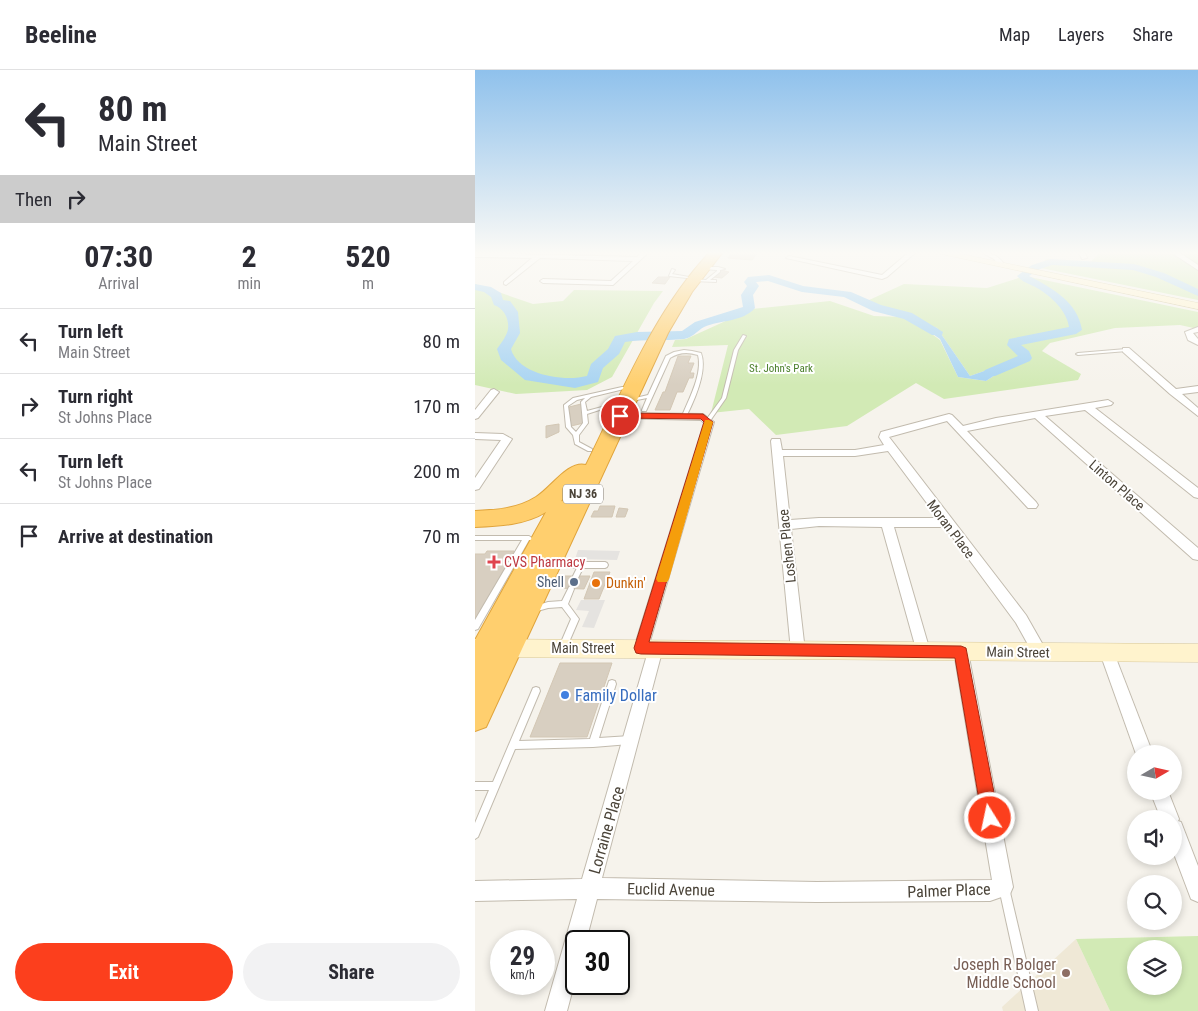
<!DOCTYPE html>
<html lang="en">
<head>
<meta charset="utf-8">
<style>
	:root { --surface:#fff; --page:#f2f2f3; --text:#2b2b33; --muted:#7c7c81; --line:#e1e1e2; --accent:#fc3f1d }
	body { margin:0; font-family:"Roboto Condensed",sans-serif; background:var(--page); color:var(--text); height:100vh; display:flex; flex-direction:column; font-size:19px; white-space:nowrap }
	* { box-sizing:border-box; margin:0 }
	p { font-size:16px; color:var(--muted) }
	.icon { flex:none; width:28px; height:28px; fill:none; stroke:currentColor; stroke-width:2; stroke-linecap:round; stroke-linejoin:round }
	.map { position:relative; flex:1; overflow:hidden }
	.sheet { display:flex; flex-direction:column; background:var(--surface); width:475px }
	.sheet>* { flex:none }
	.hud { background:#fff; color:var(--text); overflow:hidden }
	.needle { width:32px; rotate:81deg }
	.buttons { position:absolute; left:652px; top:675px; display:grid; gap:10px }
	.buttons a { display:grid; place-items:center; width:55px; height:55px; border-radius:50%; background:var(--surface); box-shadow:0 2px 8px #0003; font-size:25px }
	.speed { position:absolute; left:15px; top:860px; display:flex; gap:10px; font-size:25px; font-weight:700; text-align:center }
	.speed>* { display:grid; place-content:center; width:65px; height:65px; border-radius:50%; background:var(--surface); box-shadow:0 2px 8px #0003; line-height:1 }
	.speed small { font-size:12px; font-weight:400 }
	.speed .limit { border:2px solid #111; border-radius:8px; background:#fff; color:#111 }
	.pin { position:absolute; display:grid; place-items:center; width:42px; height:42px; color:#fff; margin:-21px; border:2px solid #fff; border-radius:50%; box-shadow:0 1px 5px #0007 }
	.me { position:absolute; width:55px; margin:-28px; rotate:350deg; stroke-linejoin:round; filter:drop-shadow(0 0 4px #0008) }
	.turn { display:flex; align-items:center; gap:18px; height:105px; padding:0 15px; font-size:22px }
	.turn .icon { width:65px; height:65px; stroke-width:2.5 }
	.turn b { display:block; font-size:35px; line-height:42px }
	.then { display:flex; align-items:center; height:48px; padding:0 15px; background:#0003; gap:10px; font-size:19px }
	.eta { display:flex; justify-content:space-evenly; align-items:center; height:85px; text-align:center }
	.eta b { font-size:30px; font-weight:700; line-height:35px }
	.primary-button { display:flex; gap:10px; margin-top:auto; padding:10px 15px }
	.primary-button a { flex:1; height:58px; border-radius:30px; background:var(--accent); color:#fff; font-size:20px; font-weight:700; line-height:58px; text-align:center }
	.primary-button a+a { background:var(--page); color:var(--text) }
	ul { padding:0; list-style:none }
	li { display:flex; align-items:center; gap:15px; height:65px; padding:0 15px; border-top:1px solid var(--line) }
	li div { flex:1 }
	li b { display:block; font-size:19px }
	li em { font-style:normal }
	header { display:flex; align-items:center; gap:30px; box-sizing:border-box; height:70px; padding:0 25px; background:var(--surface); border-bottom:1px solid var(--line) }
	header strong { font-size:24px }
	nav { display:flex; gap:28px; margin-inline-start:auto; font-size:18px }
	main { display:flex; flex:1; min-height:0 }
	.map>svg:first-child { display:block }
</style>
</head>
<body>
<header>
<strong>Beeline</strong>
<nav><a>Map</a><a>Layers</a><a>Share</a></nav>
</header>
<main>
<section class="sheet">
<div class="hud">
<div class="turn"><svg class="icon" aria-label="left" viewBox="0 0 24 24"><path d="M17 20v-9H6M10 6l-5 5 5 5"/></svg><div><b>80 m</b>Main Street</div></div>
<div class="then">Then<svg class="icon" aria-label="right" viewBox="0 0 24 24"><path d="M7 20v-9h11M14 6l5 5-5 5"/></svg></div>
</div>
<div class="eta">
<div><b>07:30</b><p>Arrival</p></div>
<div><b>2</b><p>min</p></div>
<div><b>520</b><p>m</p></div>
</div>
<ul>
<li><svg class="icon" aria-label="left" viewBox="0 0 24 24"><path d="M17 20v-9H6M10 6l-5 5 5 5"/></svg><div><b>Turn left</b><p>Main Street</p></div><em>80 m</em></li>
<li><svg class="icon" aria-label="right" viewBox="0 0 24 24"><path d="M7 20v-9h11M14 6l5 5-5 5"/></svg><div><b>Turn right</b><p>St Johns Place</p></div><em>170 m</em></li>
<li><svg class="icon" aria-label="left" viewBox="0 0 24 24"><path d="M17 20v-9H6M10 6l-5 5 5 5"/></svg><div><b>Turn left</b><p>St Johns Place</p></div><em>200 m</em></li>
<li><svg class="icon" aria-label="arrive" viewBox="0 0 24 24"><path d="M6 21V4h12l-3 4 3 4H6"/></svg><div><b>Arrive at destination</b></div><em>70 m</em></li>
</ul>
<div class="primary-button"><a>Exit</a><a>Share</a></div>
</section>
<div class="map">
<svg width="723" height="941" viewBox="0 0 723 941">
	<rect width="100%" height="100%" fill="#f6f3ec"/>
	<!-- education -->
	<path fill="#efe8d6" d="M601,869L635,941H528L527,937Z"/>
	<!-- green -->
	<g fill="#d2eab5" fill-rule="evenodd">
		<path d="M625,183H723V230L561,197L572,189L612,195Z"/>
		<path d="M550,206L723,242V259L705,255L640,258L575,273L567,281L606,304L603,310L469,329L441,313L372,356L301,365L274,339L236,343L253,275L197,277L200,270L211,269L277,239L355,231L399,246L428,247L442,253L465,270L483,307L511,311L544,289L495,306L462,258L392,231L429,214L512,218Z"/>
		<path d="M0,214L58,234L88,231L99,220L188,221L179,233L137,307L112,320L41,324L0,315Z"/>
		<path d="M723,866V941H635L601,869ZM661,879H699V916H661Z"/>
	</g>
	<!-- parking -->
	<g fill="#e5e3e0">
		<path d="M103,480L145,481L142,490L100,489Z"/>
		<path d="M106,530H130L119,558L107,557L114,541L101,540Z"/>
	</g>
	<!-- water -->
	<path fill="#a9d4f2" d="M388,231L462,258L495,306L546,288L511,311L483,307L465,269L442,253L428,247L389,235L385,233Z"/>
	<g fill="none" stroke-linecap="round" stroke-linejoin="round">
		<!-- river -->
		<g fill="#a9d4f2" fill-rule="evenodd">
			<path d="M576,189L659,194L689,203L723,219V226L681,207L658,200L577,195L565,199L554,206C577,218 603,232 607,260L601,264L546,275L554,281L557,288L555,291L520,306H510L508,303L510,300L543,286L532,275L534,269L594,257C592,241 576,226 562,218C555,214 547,212 542,206L557,195Z"/>
			<path d="M294,205L328,216L376,222L406,235L437,243L468,262L467,265H457L429,249L398,241L369,227L327,222L293,211L281,212L284,216L278,225L280,238C268,252 245,250 229,257C222,261 217,268 209,269C189,271 170,269 150,272L144,284L128,298L123,312L100,318L50,310L26,290L22,279C25,274 29,270 31,265C37,254 30,238 19,235L16,227L9,222L0,220V214L16,217L26,223L28,230L35,231L43,242L45,263L36,279C43,305 89,312 112,306L116,294L133,279L140,266L162,262L207,261L220,252L268,237L266,225L272,216L269,212L273,207Z"/>
		</g>
	</g>
	<!-- building -->
	<g fill="#d8cfc1" stroke="#d3c7b4">
		<path d="M257,183H282L277,190L253,188Z"/>
		<path d="M246,200L254,202L247,208L238,207Z"/>
		<path d="M183,207H195L190,214L177,213Z"/>
		<path d="M203,286H216L213,293H219L215,303H219L218,308H214L208,322H202L195,340H180L188,322H190Z"/>
		<path d="M106,334L109,353L96,356L94,337Z"/>
		<path d="M84,354V362L71,368V356Z"/>
		<path d="M125,436H140L137,447H116L119,441H123Z"/>
		<path d="M144,438L153,439L150,447H141Z"/>
		<path d="M12,481H39L0,552V484H10Z"/>
		<path d="M119,502H135L124,529H109Z"/>
		<path d="M88,506H115L109,519L82,518Z"/>
		<path d="M85,593H137L112,667H55Z"/>
	</g>
	<g fill="none" stroke-linecap="round" stroke-linejoin="round">
		<!-- lane casing -->
		<g stroke="#c2bbae" stroke-width="2">
			<g id="lane">
				<path d="M229,197H243L250,199L245,200V202L235,210H241V212L218,211V209H219L231,210L242,201V200L228,199L227,198Z"/>
				<path d="M197,199L200,200L197,204L214,207L212,208L194,206Z"/>
				<path d="M268,265L271,266L263,280L251,328L235,351H231V350L247,328L259,280Z"/>
				<path d="M651,279H652V281L603,285L601,284L603,283Z"/>
				<path d="M209,280L217,281L226,283C233,301 219,331 211,347H207V346C214,329 228,303 223,285C213,282 204,282 195,288L171,341H167V340L172,328L152,332V330L173,325L191,286L199,282Z"/>
				<path d="M147,317H149V319L116,327L110,332L112,341L138,334L140,335L112,344L113,353L104,365V372L117,379V381H113L100,374L98,365L91,357L89,336V335L98,328ZM110,328L106,332L108,353L101,362L96,357L93,336L102,330Z"/>
				<path d="M0,466H54L57,468L56,470H54L3,559L0,560V550L47,470H0Z"/>
				<path d="M81,487L91,492H130L132,493L133,495L132,497L130,498H108L103,508H99L98,506L102,498C92,498 85,497 78,490L79,488Z"/>
				<path d="M96,516L98,517L99,519L93,534L104,549L91,579L88,580L85,579L84,577L96,549L87,537L73,538L59,542L57,541L56,539L57,537L73,532L87,531L94,517Z"/>
				<path d="M137,610L140,611L141,614L124,668L155,666L158,667L159,670L158,673L155,674L118,677L40,679L3,767L0,769V753L14,720H0V712H18L58,618L61,617L64,618L65,621L44,671L115,669L133,614L134,611Z"/>
				<path d="M529,813L533,814L534,818L563,941H551L524,818L525,814Z"/>
			</g>
		</g>
		<!-- street casing -->
		<g stroke="#c2bbae" stroke-width="2">
			<g id="street">
				<path d="M0,183L162,187L166,183H173L138,215L68,213L65,211L68,209L136,211L158,191L65,188L31,215L29,214V212L57,188L0,187Z"/>
				<path d="M433,183H440L412,207L407,209L311,188L314,186L407,205Z"/>
				<path d="M508,183C519,183 524,187 530,195L525,196L519,189Z"/>
				<path d="M604,183H610L612,188L607,189Z"/>
				<path d="M697,183H705L723,195V200Z"/>
				<path d="M723,257V262L718,263L723,269V275L713,270L710,262Z"/>
				<path d="M648,278H654L701,319L723,316V322L707,324L723,338V346L695,324L648,282Z"/>
				<path d="M19,319L24,322L3,348L0,349V340L16,320Z"/>
				<path d="M633,330L638,333L636,335L620,338L723,418V428L719,427L610,340L570,346L723,478V490L718,489L560,348L492,361L561,432L563,435L561,438H553L472,351L414,367L551,545L572,582L570,587L565,589L560,587L541,553L470,457H419L455,581L453,586L448,588L443,586L407,457L344,456L316,459L330,581L328,586L323,588L318,586L316,581L296,371L297,369H305L307,380H380L409,375L404,367L406,362L474,344L477,345L488,356L521,348ZM413,381L463,448H344L315,450L308,386H380Z"/>
				<path d="M145,343L228,344L239,352L173,578L171,583L166,585L161,583L159,578L229,353L226,350L142,348L140,346Z"/>
				<path d="M0,363L28,364L37,369L4,419L0,420V408L26,370L0,369Z"/>
				<path d="M181,571L186,573L188,578L127,808L342,812L517,810L479,582L481,577L486,575L491,577L493,582L538,817L535,824L515,831L342,832L122,829L111,871H101V907L92,941H70L102,829L0,831V811L107,809L174,578L176,573Z"/>
				<path d="M632,576L637,578L639,583L678,684H661L625,583L627,578Z"/>
				<path d="M675,721H693L704,749L703,751L706,752L723,796V832L716,829L699,784V749H686Z"/>
			</g>
		</g>
		<!-- secondary casing -->
		<g stroke="#d6c79b" stroke-width="1">
			<g id="secondary">
				<path d="M462,183H481L723,233V239Z"/>
				<path d="M0,569L723,574V592L0,587Z"/>
			</g>
		</g>
		<!-- highway casing -->
		<g stroke="#e0a43c" stroke-width="2">
			<path id="highway" d="M234,183H247L217,222L193,263L11,657L0,661V570L71,442C50,455 24,456 0,457V441C21,440 42,439 61,427C76,418 93,390 111,395C147,323 178,243 234,183ZM99,419L92,432L86,431L88,429Z"/>
		</g>
		<!-- lane -->
		<use href="#lane" fill="#fff" fill-rule="evenodd"/>
		<!-- street -->
		<use href="#street" fill="#fff" fill-rule="evenodd"/>
		<!-- secondary -->
		<use href="#secondary" fill="#fff3cd" fill-rule="evenodd"/>
		<!-- highway -->
		<use href="#highway" fill="#ffcf6e" fill-rule="evenodd"/>
	</g>
	<!-- sky -->
	<linearGradient id="sky" x2="0" y2="1"><stop stop-color="#8fc1ec"/><stop offset="0.58" stop-color="#fbfaf6"/><stop offset="1" stop-color="#fbfaf6" stop-opacity="0"/></linearGradient>
	<rect width="723" height="315" fill="url(#sky)"/>
	<!-- route -->
	<path fill="#fc3f1d" stroke="#a42913" d="M145,343L228,344L238,352L174,572L486,576L491,578L524,748L521,754L515,757L509,754L507,748L480,588L166,584L161,583L159,578L229,352L226,349L141,348L140,346Z"/>
	<!-- slow -->
	<path fill="#f59e0b" d="M230,350H234L238,352L194,509L192,512H183L181,509Z"/>
	<!-- markers -->
	<path fill="#e0444e" stroke="#fff" stroke-width="2" d="M16.5 484.5h5v5h5v5h-5v5h-5v-5h-5v-5h5z"/>
	<circle fill="#5c6f8a" stroke="#fff" stroke-width="2" cx="99" cy="512" r="5"/>
	<circle fill="#e8710a" stroke="#fff" stroke-width="2" cx="121" cy="513" r="5"/>
	<circle fill="#3f7fe0" stroke="#fff" stroke-width="2" cx="90" cy="625" r="5"/>
	<circle fill="#8d6e63" stroke="#fff" stroke-width="2" cx="591" cy="903" r="5"/>
	<g text-anchor="middle" stroke-width="4" stroke-linejoin="round" paint-order="stroke">
		<!-- far-park labels -->
		<g font-size="11" fill="#4a7f2a" stroke="#fff">
			<text x="306" y="302">St. John's Park</text>
		</g>
		<!-- shield labels -->
		<rect fill="#fff" stroke="#817c74" stroke-width="1" x="88" y="414.5" width="40" height="19" rx="4"/>
		<g font-size="12" font-weight="bold" fill="#4b4439">
			<text x="108" y="428">NJ 36</text>
		</g>
		<!-- street labels -->
		<g font-size="14" fill="#4b4439" stroke="#fff">
			<text transform="translate(642 415) rotate(41)" y="5">Linton Place</text>
			<text transform="translate(476 459) rotate(53)" y="5">Moran Place</text>
			<text transform="translate(312 476) rotate(-96)" y="5">Loshen Place</text>
			<text x="108" y="583">Main Street</text>
			<text transform="translate(543 582) rotate(1)" y="5">Main Street</text>
		</g>
		<!-- health labels -->
		<g font-size="14" fill="#be3a42" stroke="#fff" text-anchor="start">
			<text x="29" y="497">CVS Pharmacy</text>
		</g>
		<!-- service labels -->
		<g font-size="14" fill="#4e5e75" stroke="#fff" text-anchor="end">
			<text x="89" y="517">Shell</text>
		</g>
		<!-- food labels -->
		<g font-size="14" fill="#c56008" stroke="#fff" text-anchor="start">
			<text x="131" y="518">Dunkin'</text>
		</g>
		<!-- near-shop labels -->
		<g font-size="16" fill="#366cbe" stroke="#fff" text-anchor="start">
			<text x="100" y="631">Family Dollar</text>
		</g>
		<!-- near-street labels -->
		<g font-size="16" fill="#4b4439" stroke="#fff">
			<text transform="translate(131 760) rotate(-74)" y="6">Lorraine Place</text>
			<text transform="translate(196 819) rotate(1)" y="6">Euclid Avenue</text>
			<text transform="translate(474 820) rotate(-2)" y="6">Palmer Place</text>
		</g>
		<!-- near-education labels -->
		<g font-size="16" fill="#785e54" stroke="#fff" text-anchor="end">
			<text x="581" y="900">Joseph R Bolger<tspan x="581" dy="18">Middle School</tspan></text>
		</g>
	</g>
</svg>
<div class="buttons">
<a><svg class="needle" viewBox="-14 -14 28 28"><path d="M0-13l5 13h-10z" fill="#e53935"/><path d="M0 13l5-13h-10z" fill="#7c7c81"/></svg></a>
<a><svg class="icon" aria-label="sound" viewBox="0 0 24 24"><path d="M4 9h4l5-4v14l-5-4H4zM17 9q2 3 0 6"/></svg></a>
<a><svg class="icon" aria-label="search" viewBox="0 0 24 24"><circle cx="10" cy="10" r="6"/><path d="M15 15l6 6"/></svg></a>
<a><svg class="icon" aria-label="layers" viewBox="0 0 24 24"><path d="M12 4l9 5-9 5-9-5zM3 14l9 5 9-5"/></svg></a>
</div>
<div class="speed"><div>29<small>km/h</small></div><div class="limit">30</div></div>
<div class="pin" style="left:145px;top:346px;background:#d93025"><svg class="icon" aria-label="arrive" viewBox="0 0 24 24"><path d="M6 21V4h12l-3 4 3 4H6"/></svg></div>
<svg class="me" style="left:515px;top:748px" viewBox="-20 -20 40 40"><circle r="17" fill="#fc3f1d" stroke="#fff" stroke-width="3"/><path d="M0-11L8 9 0 5-8 9z" fill="#fff"/></svg>
</div>
</main>
</body>
</html>
